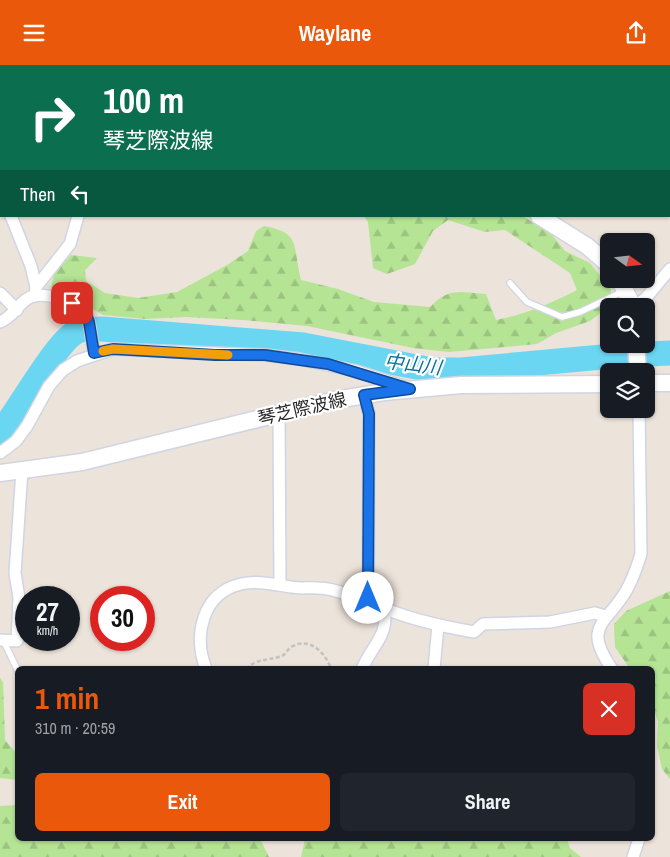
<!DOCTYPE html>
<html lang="en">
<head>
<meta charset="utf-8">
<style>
	:root { --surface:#171b24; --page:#20242c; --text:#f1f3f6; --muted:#9ea1a6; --accent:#ea580c }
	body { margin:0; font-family:"Archivo Narrow","Noto Sans JP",sans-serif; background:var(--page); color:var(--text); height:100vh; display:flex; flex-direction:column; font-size:19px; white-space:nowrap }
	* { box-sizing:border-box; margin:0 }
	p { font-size:16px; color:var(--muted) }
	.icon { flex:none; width:28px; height:28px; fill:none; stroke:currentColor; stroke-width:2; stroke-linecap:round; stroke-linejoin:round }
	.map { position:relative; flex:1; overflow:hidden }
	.details { position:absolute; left:15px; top:601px; width:640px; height:175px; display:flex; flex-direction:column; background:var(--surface); border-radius:8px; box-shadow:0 1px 4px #0004 }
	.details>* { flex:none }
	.guide { position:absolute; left:0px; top:0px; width:670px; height:152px; box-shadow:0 1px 4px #0004; background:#0b6e4f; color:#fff; overflow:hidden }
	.needle { width:32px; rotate:105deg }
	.buttons { position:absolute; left:600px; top:168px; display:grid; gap:10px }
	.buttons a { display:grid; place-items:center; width:55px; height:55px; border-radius:8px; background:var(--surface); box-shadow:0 1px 4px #0004; font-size:25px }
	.speed { position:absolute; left:15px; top:521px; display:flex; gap:10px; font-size:25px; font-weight:700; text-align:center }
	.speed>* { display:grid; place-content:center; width:65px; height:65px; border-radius:50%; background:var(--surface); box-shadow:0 1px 4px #0004; line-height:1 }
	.speed small { font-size:12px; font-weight:400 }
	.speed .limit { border:8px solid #d22; background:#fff; color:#111 }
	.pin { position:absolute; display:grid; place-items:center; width:42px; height:42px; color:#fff; margin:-21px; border-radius:10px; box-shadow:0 2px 8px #0006 }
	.me { position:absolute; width:55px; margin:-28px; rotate:0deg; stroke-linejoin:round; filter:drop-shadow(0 0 4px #0008) }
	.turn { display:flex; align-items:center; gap:18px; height:105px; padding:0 20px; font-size:22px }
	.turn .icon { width:65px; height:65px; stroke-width:2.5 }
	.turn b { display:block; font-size:35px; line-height:42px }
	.then { display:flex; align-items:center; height:48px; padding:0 20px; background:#0003; gap:10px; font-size:19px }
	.round { display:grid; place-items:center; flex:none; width:52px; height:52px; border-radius:8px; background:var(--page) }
	.head { display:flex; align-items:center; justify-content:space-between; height:85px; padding:0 20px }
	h1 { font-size:30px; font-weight:800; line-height:38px; color:var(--accent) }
	.cta { display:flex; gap:10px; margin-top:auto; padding:10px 20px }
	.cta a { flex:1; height:58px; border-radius:8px; background:var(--accent); color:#fff; font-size:20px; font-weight:800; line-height:58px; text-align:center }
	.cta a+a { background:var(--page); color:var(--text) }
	header { display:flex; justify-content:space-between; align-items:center; height:65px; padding:0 20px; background:var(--accent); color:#fff; font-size:22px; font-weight:800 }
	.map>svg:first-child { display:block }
</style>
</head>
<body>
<header><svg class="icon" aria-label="menu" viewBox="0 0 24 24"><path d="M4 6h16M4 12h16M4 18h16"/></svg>Waylane<svg class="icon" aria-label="share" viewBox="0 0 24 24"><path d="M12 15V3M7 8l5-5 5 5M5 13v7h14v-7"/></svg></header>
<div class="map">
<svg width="670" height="792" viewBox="0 0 670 792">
	<defs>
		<pattern id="forest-firs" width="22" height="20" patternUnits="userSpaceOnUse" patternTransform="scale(1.25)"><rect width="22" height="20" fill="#b5e495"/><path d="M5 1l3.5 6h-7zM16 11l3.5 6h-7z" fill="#9cc480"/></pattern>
	</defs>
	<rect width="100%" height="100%" fill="#ece3da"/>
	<!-- forest -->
	<g fill="url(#forest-firs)">
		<path d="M364,151H523L552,170L565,186L590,198L611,224V240L590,256L556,268L537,279L449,287L413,283L307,261L243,255L186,252L145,254L103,250L81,237L51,223L54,209L71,190L97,193L85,205L86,216L105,228L138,233L177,227L227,200L248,186L256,166L264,161C303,168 292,182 301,215L338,224L374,237L430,242C449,222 460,227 486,229L496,255C526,249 550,239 577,225L570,208L505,165L485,167L448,155L433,166L415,199L387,209L373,203L368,157Z"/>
		<path d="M670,526V714L662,704L657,681L658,657L653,641L652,604H630L615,582L614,559L626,546Z"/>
		<path d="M0,613L3,617L5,675L17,689V715L0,713Z"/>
		<path d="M17,740L18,774H260L269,792H0V741Z"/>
		<path d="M305,774H567L570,783L581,792H301Z"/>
	</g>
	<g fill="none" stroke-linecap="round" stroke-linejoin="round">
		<!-- river -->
		<path stroke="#6ad6f1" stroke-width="25" d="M0,368C18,347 57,274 78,266C84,263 95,265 102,264L303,280L432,305H461L624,290L670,288"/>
		<!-- lane casing -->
		<g stroke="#d0d5e3" stroke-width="8">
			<g id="lane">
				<path d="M510,218L527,237L562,252L580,247L624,226"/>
				<path d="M3,575L18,606"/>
			</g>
		</g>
		<!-- street casing -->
		<g stroke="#d0d5e3" stroke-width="14">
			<g id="street">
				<path d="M366,0L370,1"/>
				<path d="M521,0L524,1"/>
				<path d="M30,1V0"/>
				<path d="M552,1L553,0"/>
				<path d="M660,1L661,0"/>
				<path d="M669,44H670"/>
				<path d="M11,151L31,201L36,222"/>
				<path d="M0,228L17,245"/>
				<path d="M35,231L36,222L70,179L78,151"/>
				<path d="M634,241L645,234L670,204"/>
				<path d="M0,257C14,251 16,241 27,234C41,224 70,237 84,244L89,257L94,288"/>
				<path d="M364,329L369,349L368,533"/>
				<path d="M279,349L280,520"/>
				<path d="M0,388L16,376L27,361L49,321L63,305L77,296L113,284L265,290L299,294L356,306L406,322"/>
				<path d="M0,575L17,576L19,533L15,508L22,405"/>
				<path d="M206,604C193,571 202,528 241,519C258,515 275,520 291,522C300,524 309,522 318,523C333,523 348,530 363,535L368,533C389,551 446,562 474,567L483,559L550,557L595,548L605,551"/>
				<path d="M362,604C372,580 391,569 383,541"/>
				<path d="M434,604L438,560"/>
				<path d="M612,604C582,560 606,560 626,526C633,514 637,502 641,489L639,344"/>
				<path d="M633,792L639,774"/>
			</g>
		</g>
		<!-- secondary casing -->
		<g stroke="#d0d5e3" stroke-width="19">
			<g id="secondary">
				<path d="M259,0L261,1"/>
				<path d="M539,151L587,181L609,200"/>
				<path d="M619,214L633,241"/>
				<path d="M636,279L638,306"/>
				<path d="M646,318H670"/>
				<path d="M0,408L82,397L335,335L384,327L461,320L609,319"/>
			</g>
		</g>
		<!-- path -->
		<path stroke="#c3c3c3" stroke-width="2.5" stroke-dasharray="4 2.5" stroke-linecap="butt" d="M246,604C257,593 268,596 282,591C286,589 288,583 293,581C311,572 326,589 331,604"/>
		<!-- lane -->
		<use href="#lane" stroke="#fff" stroke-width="5.5"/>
		<!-- street -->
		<use href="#street" stroke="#fff" stroke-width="11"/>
		<!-- secondary -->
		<use href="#secondary" stroke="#fff" stroke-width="16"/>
	</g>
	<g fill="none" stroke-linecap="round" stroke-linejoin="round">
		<!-- route casing -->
		<g stroke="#114b97" stroke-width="12">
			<path id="route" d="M72,238L84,244L89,257L94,288L113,284L215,290H265L328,299L410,324L364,330L369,349L368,533"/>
		</g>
		<!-- route -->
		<use href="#route" stroke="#1a73e8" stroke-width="9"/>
		<!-- slow -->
		<path stroke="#f59e0b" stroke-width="9" d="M103,286L113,284L228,290"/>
	</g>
	<g text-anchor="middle" stroke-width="4.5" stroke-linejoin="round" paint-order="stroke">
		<!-- street labels -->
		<g font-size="18" fill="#292929" stroke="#fff">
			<text transform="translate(302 344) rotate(-13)" y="6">琴芝際波線</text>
		</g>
		<!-- water labels -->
		<g font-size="19" font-style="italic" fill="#0a739c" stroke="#fff">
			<text transform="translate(413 299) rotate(7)" y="7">中山川</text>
		</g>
	</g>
</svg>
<div class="buttons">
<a><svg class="needle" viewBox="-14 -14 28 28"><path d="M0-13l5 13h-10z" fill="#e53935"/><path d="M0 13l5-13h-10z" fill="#9ea1a6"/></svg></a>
<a><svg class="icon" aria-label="search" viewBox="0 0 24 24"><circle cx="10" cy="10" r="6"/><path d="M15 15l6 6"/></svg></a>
<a><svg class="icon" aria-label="layers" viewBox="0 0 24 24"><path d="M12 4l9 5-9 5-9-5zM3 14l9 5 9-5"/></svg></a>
</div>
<div class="speed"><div>27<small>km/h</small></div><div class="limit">30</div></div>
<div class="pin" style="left:72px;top:238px;background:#d93025"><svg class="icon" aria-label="arrive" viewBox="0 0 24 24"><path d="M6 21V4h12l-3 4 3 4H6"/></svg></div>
<svg class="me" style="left:368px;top:533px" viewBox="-20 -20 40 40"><circle r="19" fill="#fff"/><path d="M0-13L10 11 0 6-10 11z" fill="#1a73e8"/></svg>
<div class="guide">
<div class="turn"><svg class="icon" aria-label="right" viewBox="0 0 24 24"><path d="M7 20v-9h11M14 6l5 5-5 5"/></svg><div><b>100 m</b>琴芝際波線</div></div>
<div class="then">Then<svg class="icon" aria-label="left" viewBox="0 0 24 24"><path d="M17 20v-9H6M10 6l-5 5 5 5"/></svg></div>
</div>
<section class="details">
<div class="head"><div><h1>1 min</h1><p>310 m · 20:59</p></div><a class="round" style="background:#d93025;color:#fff"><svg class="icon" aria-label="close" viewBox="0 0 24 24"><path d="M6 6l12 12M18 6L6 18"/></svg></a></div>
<div class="cta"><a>Exit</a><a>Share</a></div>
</section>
</div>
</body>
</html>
